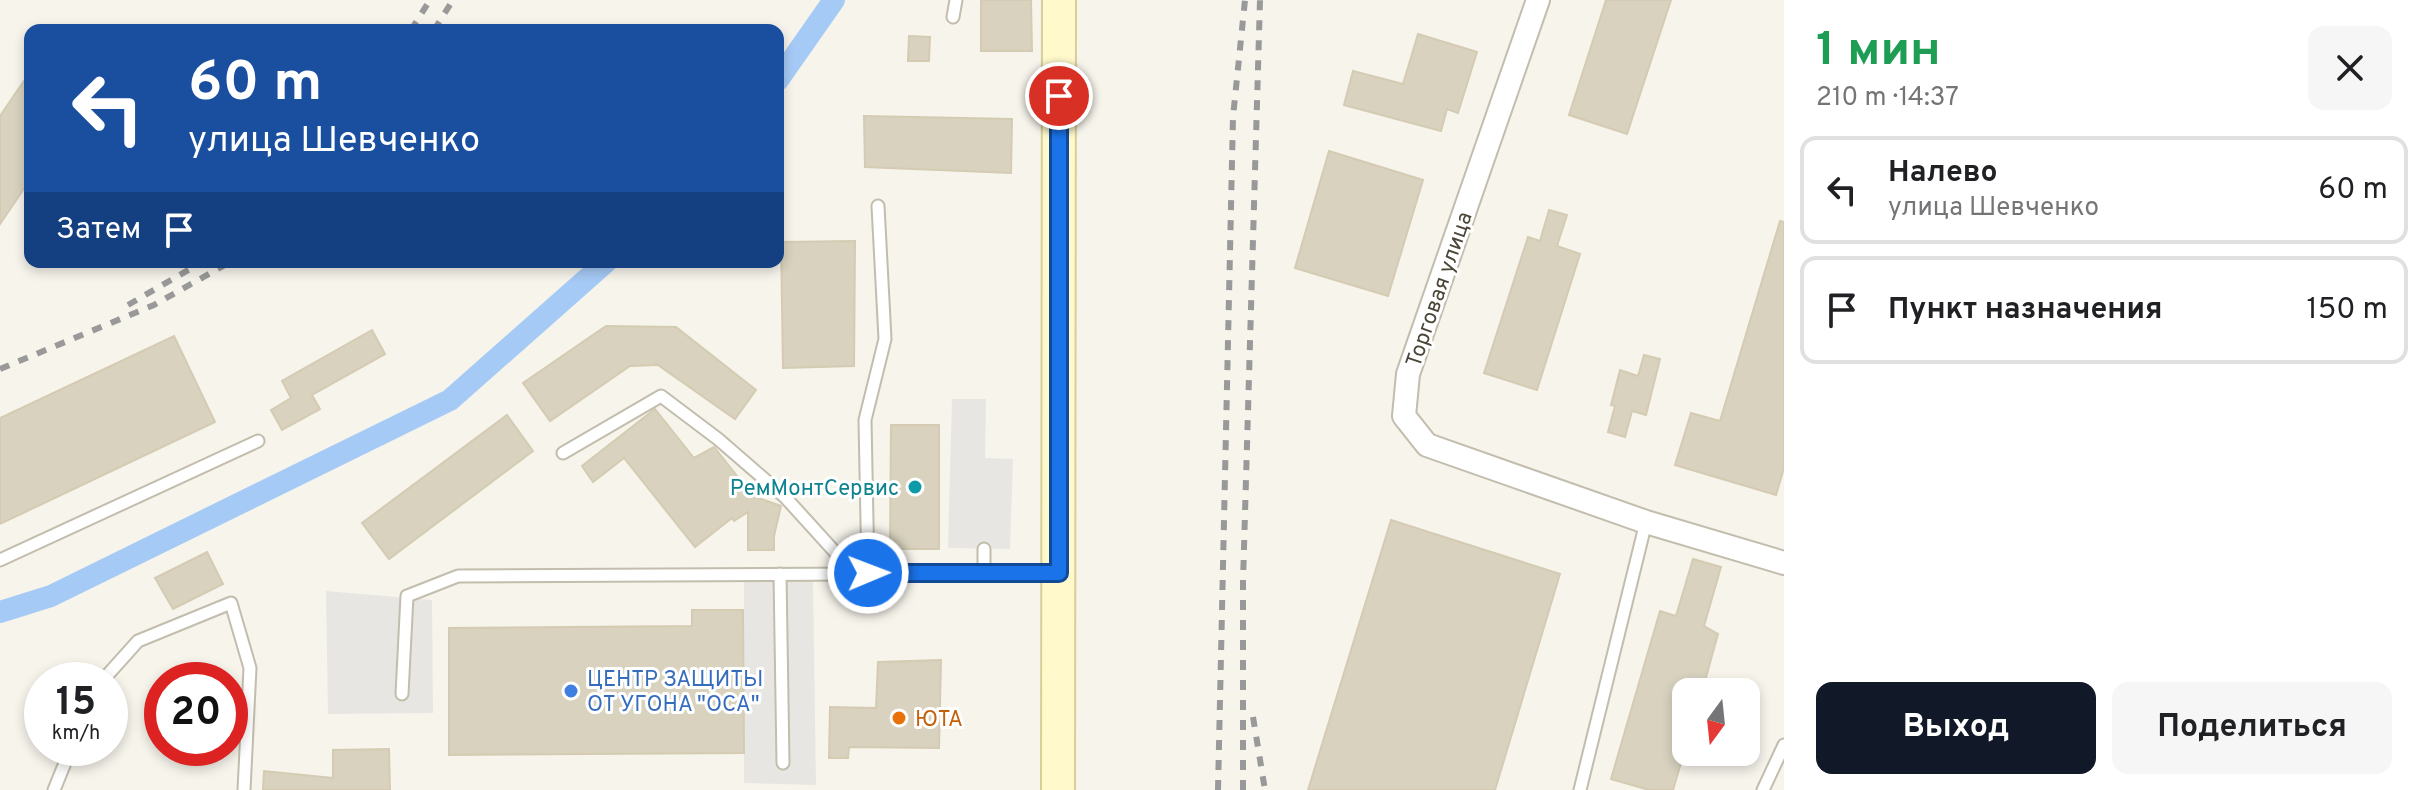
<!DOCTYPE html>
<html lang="ru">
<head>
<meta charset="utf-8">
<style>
	:root { --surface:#fff; --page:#f6f6f6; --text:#202124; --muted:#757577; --line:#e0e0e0; --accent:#111827 }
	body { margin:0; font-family:Overpass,sans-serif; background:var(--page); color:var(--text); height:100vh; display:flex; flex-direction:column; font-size:30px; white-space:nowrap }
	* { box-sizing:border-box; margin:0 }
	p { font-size:26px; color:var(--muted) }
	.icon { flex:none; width:44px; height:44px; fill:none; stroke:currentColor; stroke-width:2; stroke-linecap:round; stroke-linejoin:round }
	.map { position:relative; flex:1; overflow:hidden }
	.drawer { display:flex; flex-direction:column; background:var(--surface); width:640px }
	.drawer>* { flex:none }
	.banner { position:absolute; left:24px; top:24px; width:760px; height:244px; border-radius:16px; box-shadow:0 4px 12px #0003; background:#1a4fa0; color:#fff; overflow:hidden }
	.needle { width:52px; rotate:195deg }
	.controls { position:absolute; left:1672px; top:678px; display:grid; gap:16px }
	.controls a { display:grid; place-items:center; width:88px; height:88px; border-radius:16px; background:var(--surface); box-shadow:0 4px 12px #0003; font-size:40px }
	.speed { position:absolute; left:24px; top:662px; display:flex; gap:16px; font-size:40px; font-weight:700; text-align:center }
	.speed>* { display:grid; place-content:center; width:104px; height:104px; border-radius:50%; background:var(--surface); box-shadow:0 4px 12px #0003; line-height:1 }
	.speed small { font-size:20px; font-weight:400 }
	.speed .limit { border:12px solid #d22; background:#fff; color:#111 }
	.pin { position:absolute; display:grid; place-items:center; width:68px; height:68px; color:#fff; margin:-34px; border:4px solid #fff; border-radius:50%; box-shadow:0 2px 8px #0007 }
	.me { position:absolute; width:88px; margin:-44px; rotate:89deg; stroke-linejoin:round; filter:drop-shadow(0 0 6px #0008) }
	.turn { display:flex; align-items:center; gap:28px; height:168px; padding:0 32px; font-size:36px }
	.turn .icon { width:104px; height:104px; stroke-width:2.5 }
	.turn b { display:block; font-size:56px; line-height:68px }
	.then { display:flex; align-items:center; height:76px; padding:0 32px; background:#0003; gap:16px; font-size:30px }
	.round { display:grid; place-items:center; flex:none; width:84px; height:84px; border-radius:16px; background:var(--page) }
	.head { display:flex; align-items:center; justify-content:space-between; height:136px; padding:0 32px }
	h1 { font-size:48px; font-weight:700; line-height:60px; color:#1e9e55 }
	.cta { display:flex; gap:16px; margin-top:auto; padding:16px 32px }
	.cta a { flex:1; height:92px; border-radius:16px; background:var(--accent); color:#fff; font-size:32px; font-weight:700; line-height:92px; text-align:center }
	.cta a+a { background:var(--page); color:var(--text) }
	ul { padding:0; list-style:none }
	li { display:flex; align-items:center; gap:24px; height:108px; margin:0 16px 12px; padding:0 16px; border:4px solid var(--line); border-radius:16px }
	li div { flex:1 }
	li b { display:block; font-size:30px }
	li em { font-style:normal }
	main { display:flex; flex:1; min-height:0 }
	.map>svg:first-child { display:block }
</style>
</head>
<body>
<main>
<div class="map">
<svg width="1784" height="790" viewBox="0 0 1784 790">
	<rect width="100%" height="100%" fill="#f6f4eb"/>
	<!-- parking -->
	<g fill="#e8e6e2">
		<path d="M952,399H986L985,458L1013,459L1010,549L948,548Z"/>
		<path d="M744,577L813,580L816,785L744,783Z"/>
		<path d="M326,591L432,600L433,713L328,714Z"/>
	</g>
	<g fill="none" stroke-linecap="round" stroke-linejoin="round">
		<!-- canal -->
		<g stroke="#a5caf5" stroke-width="22">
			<path d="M778,80L834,0"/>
			<path d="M0,612L51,596L450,400L606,262"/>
		</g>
	</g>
	<!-- building -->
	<g fill="#d8d2bf" stroke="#d4cbb2" stroke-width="2">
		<path d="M981,0H1031L1032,51H981Z"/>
		<path d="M1606,0H1671L1627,134L1569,115Z"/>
		<path d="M1418,34L1477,52L1458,113L1447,109L1441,131L1344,105L1353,71L1403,84Z"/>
		<path d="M909,36L930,37L929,61H908Z"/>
		<path d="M30,72V180L0,224V116Z"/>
		<path d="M864,116L1012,119L1011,173L865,167Z"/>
		<path d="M1329,151L1423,180L1388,296L1295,268Z"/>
		<path d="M1549,210L1567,215L1557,246L1580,254L1537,390L1484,373L1528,237L1540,241Z"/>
		<path d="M1780,221L1784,222V468L1776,495L1675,465L1691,413L1720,421Z"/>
		<path d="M855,241L854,366L783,368L781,242Z"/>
		<path d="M606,326L676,327L756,390L735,419L655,363L656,365L630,366L550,421L523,383Z"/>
		<path d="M372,330L385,354L312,395L320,409L282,430L271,410L291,398L282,381Z"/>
		<path d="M174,336L215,422L0,524V418Z"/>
		<path d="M1644,355L1660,359L1646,415L1632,411L1625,437L1608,432L1615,406L1611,405L1620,370L1638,376Z"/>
		<path d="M655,409L694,458L714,447L753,496L781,506L774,536V550H748V512L734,521L732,518L695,547L624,458L593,482L582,466Z"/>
		<path d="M507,415L533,451L389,559L362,523Z"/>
		<path d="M891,425H939V549H890Z"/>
		<path d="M1391,520L1560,574L1495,790H1308Z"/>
		<path d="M207,552L223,584L173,609L155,578Z"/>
		<path d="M1693,559L1721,567L1704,626L1718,634L1702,692H1686V746L1673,790H1649L1611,779L1660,611L1676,616Z"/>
		<path d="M692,610H743L744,753L449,755V628L692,626Z"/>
		<path d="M941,660L939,748L849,747L848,758H829L830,707L876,708L878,662Z"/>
		<path d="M389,749L390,790H263L264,771L333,778V750Z"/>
	</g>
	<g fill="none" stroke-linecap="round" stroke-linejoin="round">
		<!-- lane casing -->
		<g stroke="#c2bdac" stroke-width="15">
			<g id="lane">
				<path d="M953,17L956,0"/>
				<path d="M563,453L661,396L718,439L785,497L854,573"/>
				<path d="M984,549V572"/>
				<path d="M0,560L258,441"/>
				<path d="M868,573L865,420L885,339L878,206"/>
				<path d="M780,574L783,763"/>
				<path d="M103,680L138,641L231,603L250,668L244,790"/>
				<path d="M402,694L407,596L458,576L1055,573"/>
				<path d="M54,790L71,748"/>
				<path d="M1580,790L1646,522"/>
				<path d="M1763,790L1784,745"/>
			</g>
		</g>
		<!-- street casing -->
		<g stroke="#c2bdac" stroke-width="26">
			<path id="street" d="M1538,0L1408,374L1404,416L1427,445L1646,522L1784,563"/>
		</g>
		<!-- secondary casing -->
		<g stroke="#d8cf98" stroke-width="36">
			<path id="secondary" d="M1058,790L1059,0"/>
		</g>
		<!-- lane -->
		<use href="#lane" stroke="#fff" stroke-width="11"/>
		<!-- street -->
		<use href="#street" stroke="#fff" stroke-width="22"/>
		<!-- secondary -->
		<use href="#secondary" stroke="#fff9cc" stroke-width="32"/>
		<!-- rail -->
		<g stroke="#999" stroke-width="6" stroke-dasharray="10 10" stroke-linecap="butt">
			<path d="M411,30L430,0"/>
			<path d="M434,30L453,0"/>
			<path d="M128,305L202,262"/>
			<path d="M0,369L154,305L230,262"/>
			<path d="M1253,717L1265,790"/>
			<path d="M1218,790L1233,117L1245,0"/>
			<path d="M1243,790V582L1260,0"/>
		</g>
	</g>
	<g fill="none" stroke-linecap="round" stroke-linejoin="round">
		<!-- route casing -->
		<g stroke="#114b97" stroke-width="20">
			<path id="route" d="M868,573H1059V96"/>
		</g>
		<!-- route -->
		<use href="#route" stroke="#1a73e8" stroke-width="14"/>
	</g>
	<!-- markers -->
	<circle fill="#0f9aa8" stroke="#fff" stroke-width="3" cx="915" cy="487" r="8"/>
	<circle fill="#3f7fe0" stroke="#fff" stroke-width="3" cx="571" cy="691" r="8"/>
	<circle fill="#e8710a" stroke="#fff" stroke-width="3" cx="899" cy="718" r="8"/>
	<g text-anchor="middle" stroke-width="6" stroke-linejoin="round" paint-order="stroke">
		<!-- street labels -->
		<g font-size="22" fill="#4b4638" stroke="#fff">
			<text transform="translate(1438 289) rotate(-71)" y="8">Торговая улица</text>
		</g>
		<!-- culture labels -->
		<g font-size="22" fill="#0d838f" stroke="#fff" text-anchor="end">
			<text x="899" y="495">РемМонтСервис</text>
		</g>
		<!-- shop labels -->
		<g font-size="22" fill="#366cbe" stroke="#fff" text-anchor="start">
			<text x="587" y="686">ЦЕНТР ЗАЩИТЫ<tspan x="587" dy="25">ОТ УГОНА "ОСА"</tspan></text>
		</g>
		<!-- food labels -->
		<g font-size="22" fill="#c56008" stroke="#fff" text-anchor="start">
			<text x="915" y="726">ЮТА</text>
		</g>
	</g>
</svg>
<div class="controls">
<a><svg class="needle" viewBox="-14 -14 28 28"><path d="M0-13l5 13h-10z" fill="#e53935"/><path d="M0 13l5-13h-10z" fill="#757577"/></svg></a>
</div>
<div class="speed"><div>15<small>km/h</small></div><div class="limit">20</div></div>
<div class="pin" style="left:1059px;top:96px;background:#d93025"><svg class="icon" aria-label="arrive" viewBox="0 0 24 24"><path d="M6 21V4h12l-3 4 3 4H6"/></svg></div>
<svg class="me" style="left:868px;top:573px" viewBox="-20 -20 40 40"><circle r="17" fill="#1a73e8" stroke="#fff" stroke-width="3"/><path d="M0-11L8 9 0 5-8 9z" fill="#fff"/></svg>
<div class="banner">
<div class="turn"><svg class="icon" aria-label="left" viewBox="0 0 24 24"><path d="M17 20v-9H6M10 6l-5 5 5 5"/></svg><div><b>60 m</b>улица Шевченко</div></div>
<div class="then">Затем<svg class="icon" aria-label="arrive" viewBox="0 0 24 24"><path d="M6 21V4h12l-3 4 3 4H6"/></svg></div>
</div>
</div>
<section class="drawer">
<div class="head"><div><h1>1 мин</h1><p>210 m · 14:37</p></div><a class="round"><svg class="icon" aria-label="close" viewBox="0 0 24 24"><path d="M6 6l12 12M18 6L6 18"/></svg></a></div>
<ul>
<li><svg class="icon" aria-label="left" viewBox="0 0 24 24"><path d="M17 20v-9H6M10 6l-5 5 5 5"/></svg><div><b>Налево</b><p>улица Шевченко</p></div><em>60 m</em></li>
<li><svg class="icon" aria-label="arrive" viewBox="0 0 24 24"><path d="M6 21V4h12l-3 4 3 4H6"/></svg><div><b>Пункт назначения</b></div><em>150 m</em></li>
</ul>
<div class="cta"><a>Выход</a><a>Поделиться</a></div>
</section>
</main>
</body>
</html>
